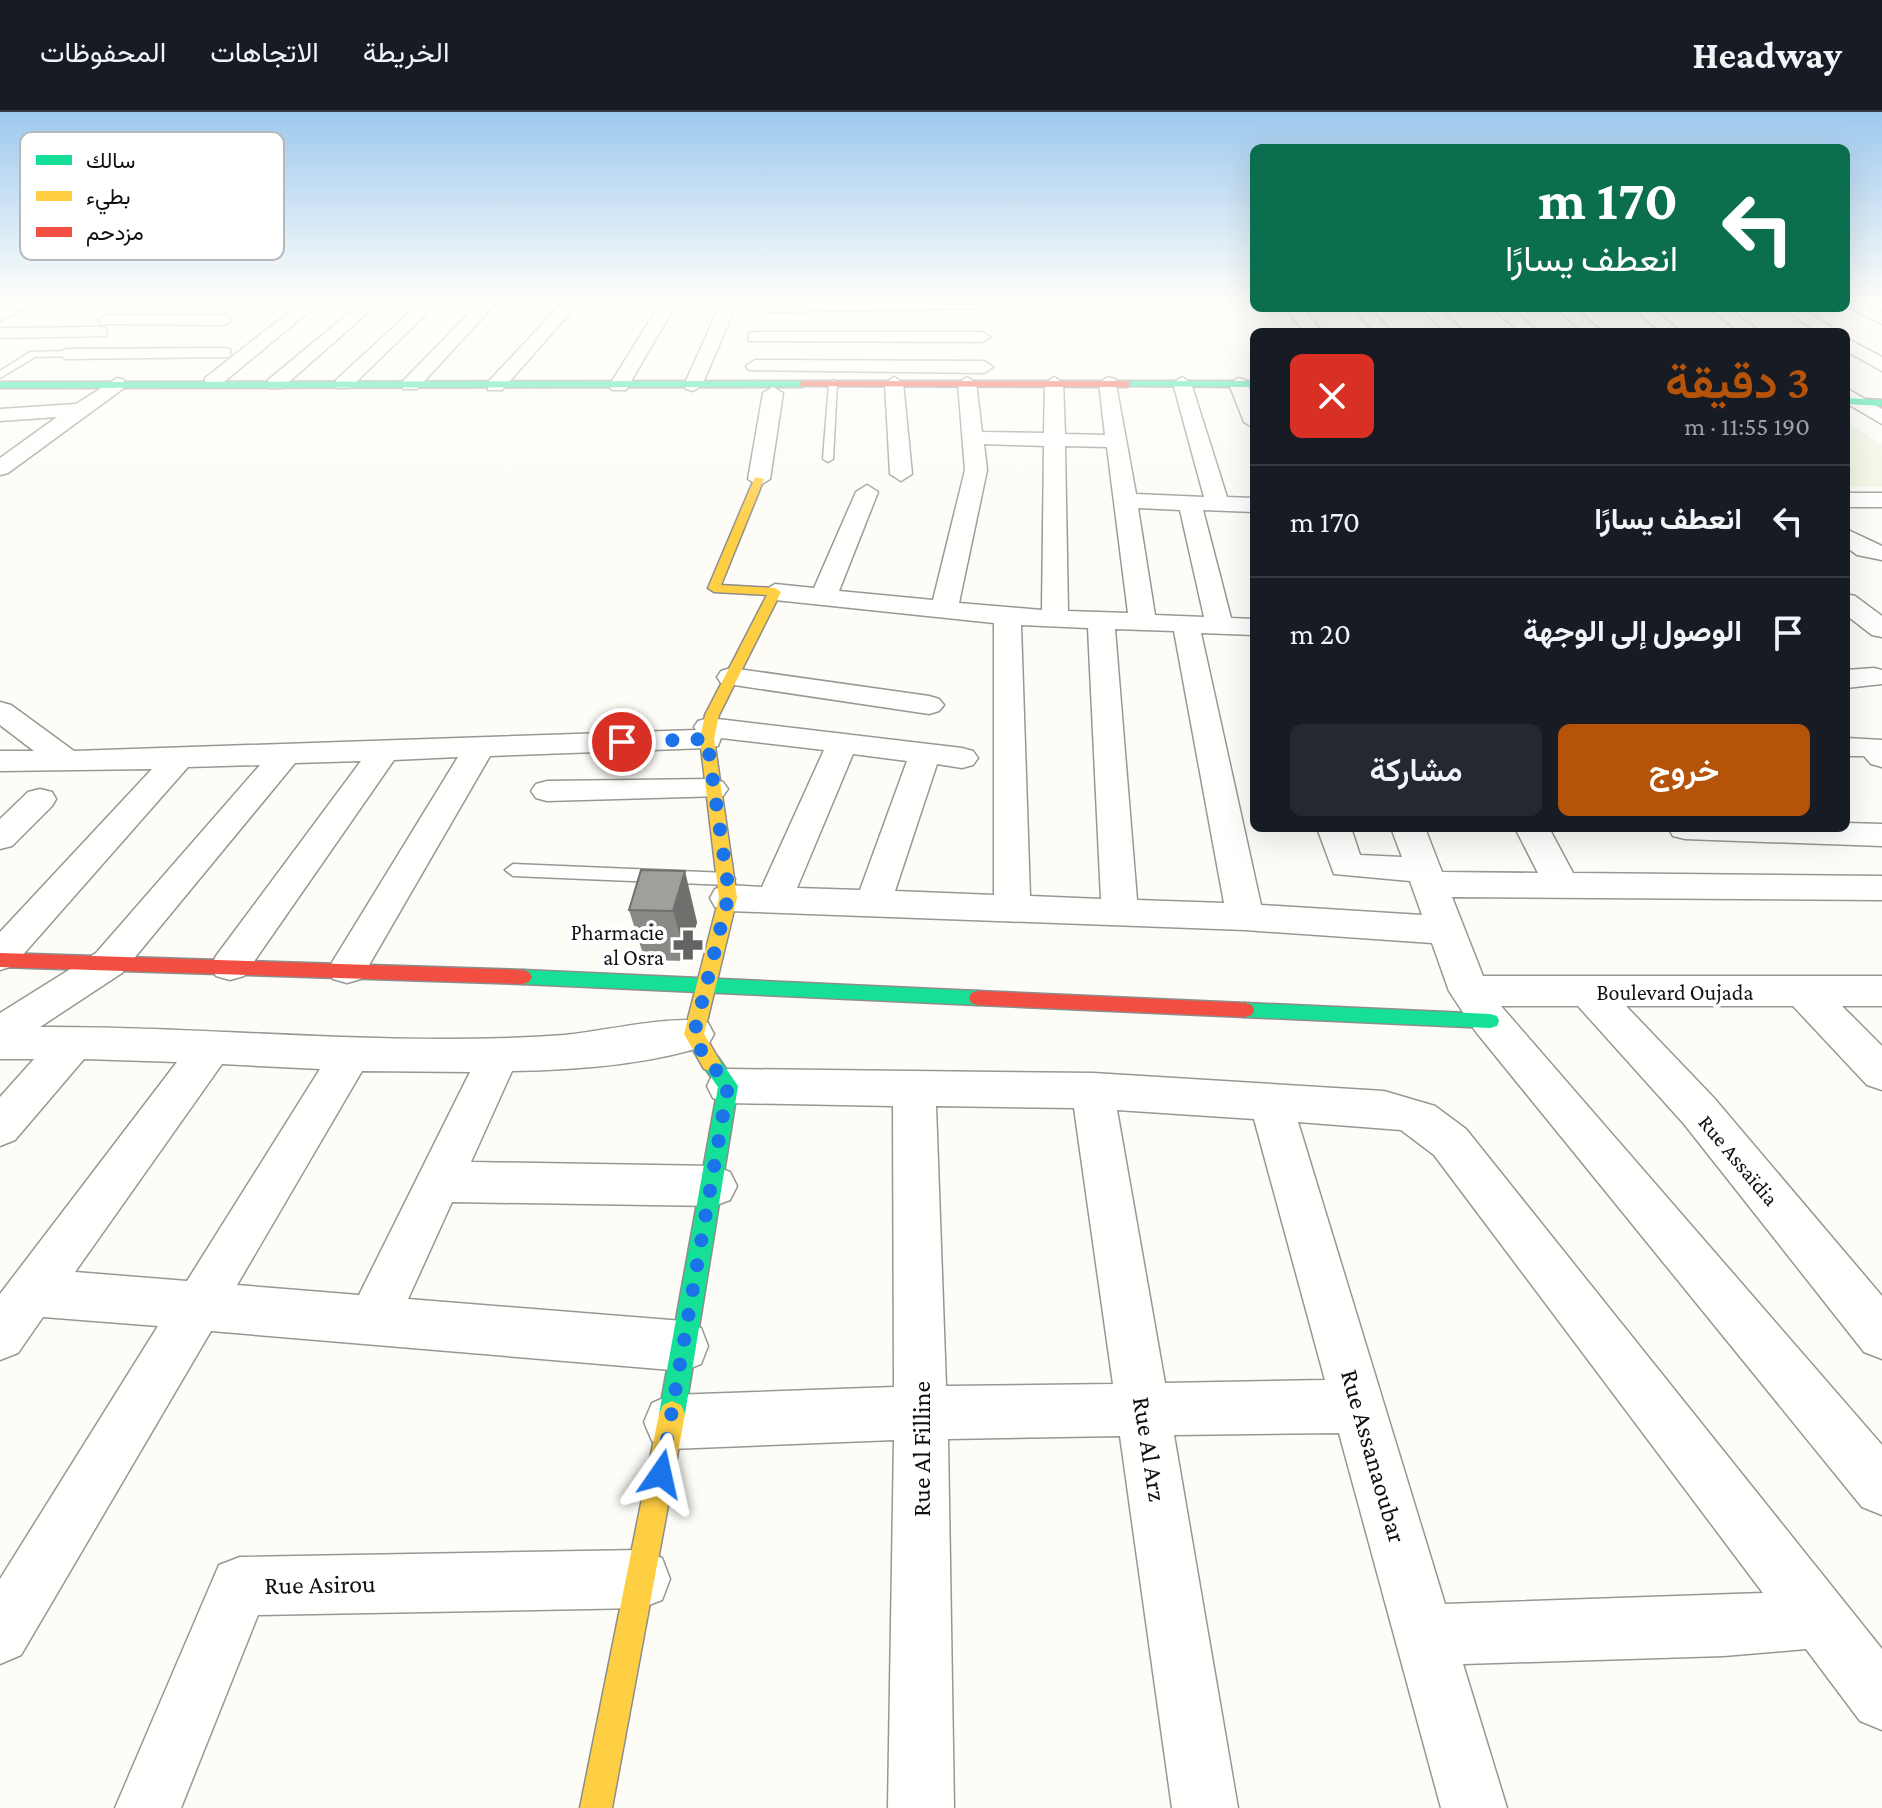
<!DOCTYPE html>
<html lang="ar">
<head>
<meta charset="utf-8">
<style>
	:root { --surface:#171b24; --page:#242831; --text:#f1f3f6; --muted:#9ea1a6; --line:#363941; --accent:#b45309 }
	body { margin:0; font-family:"Crimson Pro",Vazirmatn,serif; background:var(--page); color:var(--text); direction:rtl; height:100vh; display:flex; flex-direction:column; font-size:30px; white-space:nowrap }
	* { box-sizing:border-box; margin:0 }
	p { font-size:26px; color:var(--muted) }
	.icon { flex:none; width:44px; height:44px; fill:none; stroke:currentColor; stroke-width:2; stroke-linecap:round; stroke-linejoin:round }
	.map { position:relative; flex:1; overflow:hidden; direction:ltr }
	.side { position:absolute; left:1250px; top:216px; width:600px; height:504px; display:flex; flex-direction:column; background:var(--surface); border-radius:12px; box-shadow:0 8px 32px #0002; direction:rtl }
	.side>* { flex:none }
	.hud { position:absolute; left:1250px; top:32px; width:600px; height:168px; border-radius:12px; box-shadow:0 8px 32px #0002; direction:rtl; background:#0b6e4f; color:#fff; overflow:hidden }
	.pin { position:absolute; display:grid; place-items:center; width:68px; height:68px; color:#fff; margin:-34px; border:4px solid #fff; border-radius:50%; box-shadow:0 2px 8px #0007 }
	.me { position:absolute; width:88px; margin:-44px; rotate:11deg; stroke-linejoin:round; filter:drop-shadow(0 0 6px #0008) }
	.turn { display:flex; align-items:center; gap:28px; height:168px; padding:0 40px; font-size:36px }
	.turn .icon { width:104px; height:104px; stroke-width:2.5 }
	.turn b { display:block; font-size:56px; line-height:68px }
	.round { display:grid; place-items:center; flex:none; width:84px; height:84px; border-radius:12px; background:var(--page) }
	.summary { display:flex; align-items:center; justify-content:space-between; height:136px; padding:0 40px }
	h1 { font-size:48px; font-weight:600; line-height:60px; color:var(--accent) }
	.primary-button { display:flex; gap:16px; margin-top:auto; padding:16px 40px }
	.primary-button a { flex:1; height:92px; border-radius:12px; background:var(--accent); color:#fff; font-size:32px; font-weight:600; line-height:92px; text-align:center }
	.primary-button a+a { background:var(--page); color:var(--text) }
	ul { padding:0; list-style:none }
	li { display:flex; align-items:center; gap:24px; height:112px; padding:0 40px; border-top:2px solid var(--line) }
	li div { flex:1 }
	li b { display:block; font-size:30px }
	li em { font-style:normal }
	header { display:flex; align-items:center; gap:48px; box-sizing:border-box; height:112px; padding:0 40px; background:var(--surface); border-bottom:2px solid var(--line) }
	header strong { font-size:38px }
	nav { display:flex; gap:44px; margin-inline-start:auto; font-size:28px }
	.map>svg:first-child { display:block }
</style>
</head>
<body>
<header>
<strong>Headway</strong>
<nav><a>الخريطة</a><a>الاتجاهات</a><a>المحفوظات</a></nav>
</header>
<div class="map">
<svg width="1882" height="1696" viewBox="0 0 1882 1696">
	<rect width="100%" height="100%" fill="#fdfcf7"/>
	<!-- pitch -->
	<path fill="#f0f6e1" d="M1846,309L1882,333V375L1846,374Z"/>
	<g fill="none" stroke-linecap="round" stroke-linejoin="round">
		<!-- lane casing -->
		<g stroke="#979795" stroke-width="3">
			<g id="lane">
				<path d="M66,239L69,244L35,245L0,266V259L30,240Z"/>
				<path d="M833,268L837,271L833,347L828,350L823,347L829,271Z"/>
				<path d="M513,752L727,761L735,767L727,773L513,764L505,758Z"/>
			</g>
		</g>
		<!-- street casing -->
		<g stroke="#979795" stroke-width="3">
			<g id="street">
				<path d="M21,187H41L0,209V197Z"/>
				<path d="M306,187H324L219,274H205V266Z"/>
				<path d="M366,187H383L282,276H268V268Z"/>
				<path d="M424,187H441L350,276H336V268Z"/>
				<path d="M483,187H500L417,277H403V269Z"/>
				<path d="M566,187H582L502,278H488V270Z"/>
				<path d="M663,187H679L626,278H612L609,274Z"/>
				<path d="M723,187H739L702,273L693,279L686,277L684,273Z"/>
				<path d="M1846,187H1857L1882,200V212L1846,194Z"/>
				<path d="M981,188L989,193L987,196L766,200L758,195L766,190Z"/>
				<path d="M1286,196H1303L1322,220H1304Z"/>
				<path d="M1353,196H1370L1392,220H1374Z"/>
				<path d="M1421,196H1439L1464,220H1445Z"/>
				<path d="M1493,196H1511L1538,220H1519Z"/>
				<path d="M1556,196H1574L1602,220H1583Z"/>
				<path d="M1632,196H1651L1681,220H1661Z"/>
				<path d="M1708,196H1727L1761,220H1740Z"/>
				<path d="M1782,196H1802L1838,220H1817Z"/>
				<path d="M107,203H224L232,208L224,213L101,212L99,208Z"/>
				<path d="M100,215L106,216V224L0,226V216Z"/>
				<path d="M755,220H982L991,225L982,230L749,229V221Z"/>
				<path d="M1846,226L1882,245V259L1846,239Z"/>
				<path d="M224,236L230,237V245L66,247L57,242L66,237Z"/>
				<path d="M755,248L984,249L993,255L984,261L749,258L746,254Z"/>
				<path d="M894,265L903,271L912,362L901,369L890,362L885,271Z"/>
				<path d="M967,265L976,271L982,320L1044,321L1045,271L1054,265L1063,271L1065,322L1105,323L1099,271L1108,265L1115,267L1136,382L1204,385L1173,271L1182,265L1191,271L1227,385L1254,386V400L1203,398L1231,506L1254,507V523L1201,521L1261,793L1422,803L1410,769L1334,762L1317,716H1351L1360,743L1402,745L1391,716H1425L1442,760L1538,761L1515,716H1549L1573,761L1882,764V788L1452,785L1483,864H1882V894H1842L1882,934V978L1867,973L1793,894H1626L1714,986L1882,1184V1247L1864,1240L1684,1012L1578,894H1501L1882,1333V1403L1862,1395L1476,920L1449,879L1432,831L1245,818L728,799L715,795L710,786L715,777L728,773L762,775L824,638L721,626L718,634L707,636L490,644L361,867L347,871L333,867L328,857L458,645L394,648L244,864L230,868L216,864L211,854L216,844L361,649L295,651L122,861L40,915C215,914 389,936 565,923C601,920 679,901 708,911L714,922L708,933C648,953 575,958 512,959L471,1050L714,1054L730,1060L737,1074L730,1088L714,1094L452,1090L408,1187L683,1209L701,1216L708,1234L701,1252L683,1259L211,1219L21,1543L0,1552V1467L158,1214L43,1205L18,1241L0,1248V1182L177,950L84,947L15,1028L0,1034V985L34,947H0V901L96,841L260,653L188,655L13,854L0,858V820L152,657L0,659V639H34L0,613V590L11,593L74,639L696,618L694,615L698,609L709,606L962,636L973,639L978,646L973,653L962,656L937,652L895,779L994,783V511L775,488L762,480L775,472L814,476L856,380L867,373L878,380L839,479L933,488L965,358L958,271ZM984,332L1044,334L1042,498L959,491L987,358ZM1065,334L1107,335L1128,501L1068,499ZM1138,396L1180,398L1204,505L1155,503ZM1021,513L1088,516L1101,787L1030,784ZM1115,517L1174,519L1224,791L1137,788ZM853,642L907,649L860,778L797,776ZM222,952L320,957L187,1169L75,1160ZM362,959L470,960L359,1183L237,1173Z"/>
				<path d="M117,266L124,268V276L8,361L0,363V346L57,305L0,309V297L76,292Z"/>
				<path d="M1238,266L1245,268L1254,287V316L1244,310L1229,272Z"/>
				<path d="M773,275L783,281L770,367L759,374L748,367L763,281Z"/>
				<path d="M1846,276L1882,297V312L1846,291Z"/>
				<rect x="1846" y="381" width="36" height="14"/>
				<path d="M1846,417L1882,434V448L1857,443L1846,435Z"/>
				<path d="M1846,482L1855,484L1882,504V525L1872,523L1846,503Z"/>
				<path d="M731,556L929,584L939,587L944,593L939,599L929,602L721,571L717,565L721,559Z"/>
				<path d="M1874,556L1882,558V572L1846,576V558Z"/>
				<path d="M1846,626L1882,628V655L1871,652L1864,644H1846Z"/>
				<path d="M712,667L723,670L728,677L723,684L547,689L536,686L531,679L536,672L547,669Z"/>
				<path d="M40,677L52,680L56,687L52,694L12,734L0,737V707L28,680Z"/>
				<path d="M1846,711L1882,712V734L1685,727L1673,724L1668,716H1846Z"/>
				<path d="M728,957L1093,961L1384,979L1435,994L1466,1017L1882,1537V1618L1860,1609L1806,1537L1724,1544L1463,1552L1507,1696H1441L1339,1321L1174,1323L1238,1696H1172L1120,1324L948,1327L954,1696H888L894,1328L671,1337L652,1329L644,1310L652,1291L671,1283L894,1275L893,994L728,991L713,986L707,974L713,962ZM936,994L1074,996L1113,1272L946,1274ZM1117,998L1254,1007L1325,1268L1165,1271ZM1298,1010L1401,1018L1434,1043L1763,1481L1445,1492Z"/>
				<path d="M641,1438L662,1446L670,1467L662,1488L641,1496L258,1503L181,1696H115L219,1453L240,1445Z"/>
			</g>
		</g>
		<!-- fast casing -->
		<g stroke="#8e8d8b" stroke-width="3">
			<g id="fast">
				<path d="M1127,269H1254V275L1124,274Z"/>
				<path d="M0,270L802,269L806,272L802,275L0,276Z"/>
				<path d="M1846,286L1882,288V294L1846,292Z"/>
				<path d="M523,858L978,879L985,881L987,886L985,891L978,893L523,872L517,870L514,865L517,860Z"/>
				<path d="M1245,891L1490,902L1497,904L1499,909L1497,914L1490,916L1245,905L1238,903L1236,898L1238,893Z"/>
				<path d="M711,943L718,945L738,974L685,1302L681,1311L672,1315L663,1311L659,1302L718,975L701,951L704,945Z"/>
			</g>
		</g>
		<!-- slow casing -->
		<g stroke="#8e8d8b" stroke-width="3">
			<g id="slow">
				<path d="M755,365L764,367L721,473L775,476L781,480L719,603L714,627L737,786L704,922L721,951L718,957L711,959L704,957L684,922L719,786L700,627L705,603L767,483L714,480L708,476Z"/>
				<path d="M672,1289L681,1293L685,1302L612,1696H580L659,1302L663,1293Z"/>
			</g>
		</g>
		<!-- jam casing -->
		<g stroke="#8e8d8b" stroke-width="3">
			<g id="jam">
				<path d="M802,269H1127L1131,272L1127,275L799,274Z"/>
				<path d="M0,841L523,858L529,860L532,865L529,870L523,872L0,855Z"/>
				<path d="M978,879L1245,891L1252,893L1254,898L1252,903L1245,905L978,893L971,891L969,886L971,881Z"/>
			</g>
		</g>
		<!-- lane -->
		<use href="#lane" fill="#fffffe" fill-rule="evenodd"/>
		<!-- street -->
		<use href="#street" fill="#fffffe" fill-rule="evenodd"/>
		<!-- fast -->
		<use href="#fast" fill="#16e098" fill-rule="evenodd"/>
		<!-- slow -->
		<use href="#slow" fill="#ffcf43" fill-rule="evenodd"/>
		<!-- jam -->
		<use href="#jam" fill="#f24e42" fill-rule="evenodd"/>
	</g>
	<!-- wall -->
	<path fill="#8a8986" d="M641,758L697,810L687,849L645,848L629,798Z"/>
	<!-- shaded-wall -->
	<path fill="#716f6d" d="M685,759L697,810L687,849L673,799Z"/>
	<!-- building -->
	<path fill="#a19f9c" stroke="#716f6d" stroke-width="2" d="M641,758L685,759L673,799L629,798Z"/>
	<!-- sky -->
	<linearGradient id="sky" x2="0" y2="1"><stop stop-color="#9dc9ee"/><stop offset="0.44" stop-color="#fefefb"/><stop offset="1" stop-color="#fefefb" stop-opacity="0"/></linearGradient>
	<rect width="1882" height="424" fill="url(#sky)"/>
	<g fill="none" stroke-linecap="round" stroke-linejoin="round">
		<!-- route -->
		<path stroke="#1a73e8" stroke-width="14" stroke-dasharray="0 25.2" d="M622,630L707,627L727,767L728,786L694,922L701,938L728,974L661,1362"/>
	</g>
	<!-- icons -->
	<defs>
		<g id="pharmacy-bare" transform="scale(2.4)"><path d="M-2-6h4v4h4v4h-4v4h-4v-4h-4v-4h4Z" fill="#646362" stroke="#fff" stroke-width="2.5" paint-order="stroke"/></g>
	</defs>
	<g fill-rule="evenodd">
		<use href="#pharmacy-bare" x="688" y="833"/>
	</g>
	<g text-anchor="middle" stroke-width="8" stroke-linejoin="round" paint-order="stroke">
		<!-- poi labels -->
		<g font-size="22" fill="#111" stroke="#fff" text-anchor="end">
			<text x="664" y="828">Pharmacie<tspan x="664" dy="25">al Osra</tspan></text>
		</g>
		<!-- street labels -->
		<g font-size="22" fill="#111" stroke="#fff">
			<text x="1675" y="888">Boulevard Oujada</text>
			<text transform="translate(1739 1048) rotate(50)" y="8">Rue Assaïdia</text>
		</g>
		<!-- near-street labels -->
		<g font-size="26" fill="#111" stroke="#fff">
			<text transform="translate(921 1337) rotate(-90)" y="9">Rue Al Filline</text>
			<text transform="translate(1150 1337) rotate(81)" y="9">Rue Al Arz</text>
			<text transform="translate(1374 1344) rotate(74)" y="9">Rue Assanaoubar</text>
			<text transform="translate(320 1472) rotate(-1)" y="9">Rue Asirou</text>
		</g>
	</g>
	<!-- legend -->
	<rect x="20" y="20" width="264" height="128" rx="12" fill="#fff" stroke="#b8b8b8" stroke-width="2"/>
	<rect x="36" y="43" width="36" height="10" fill="#16e098"/>
	<rect x="36" y="79" width="36" height="10" fill="#ffcf43"/>
	<rect x="36" y="115" width="36" height="10" fill="#f24e42"/>
	<g font-size="22" fill="#111">
		<text x="86" y="56">سالك</text>
		<text x="86" y="92">بطيء</text>
		<text x="86" y="128">مزدحم</text>
	</g>
</svg>
<div class="pin" style="left:622px;top:630px;background:#d93025"><svg class="icon" aria-label="arrive" viewBox="0 0 24 24"><path d="M6 21V4h12l-3 4 3 4H6"/></svg></div>
<svg class="me" style="left:661px;top:1362px" viewBox="-20 -20 40 40"><path d="M0-17L14 15 0 8-14 15z" fill="#1a73e8" stroke="#fff" stroke-width="4"/></svg>
<div class="hud">
<div class="turn"><svg class="icon" aria-label="left" viewBox="0 0 24 24"><path d="M17 20v-9H6M10 6l-5 5 5 5"/></svg><div><b>170 m</b>انعطف يسارًا</div></div>
</div>
<section class="side">
<div class="summary"><div><h1>3 دقيقة</h1><p>190 m · 11:55</p></div><a class="round" style="background:#d93025;color:#fff"><svg class="icon" aria-label="close" viewBox="0 0 24 24"><path d="M6 6l12 12M18 6L6 18"/></svg></a></div>
<ul>
<li><svg class="icon" aria-label="left" viewBox="0 0 24 24"><path d="M17 20v-9H6M10 6l-5 5 5 5"/></svg><div><b>انعطف يسارًا</b></div><em>170 m</em></li>
<li><svg class="icon" aria-label="arrive" viewBox="0 0 24 24"><path d="M6 21V4h12l-3 4 3 4H6"/></svg><div><b>الوصول إلى الوجهة</b></div><em>20 m</em></li>
</ul>
<div class="primary-button"><a>خروج</a><a>مشاركة</a></div>
</section>
</div>
</body>
</html>
